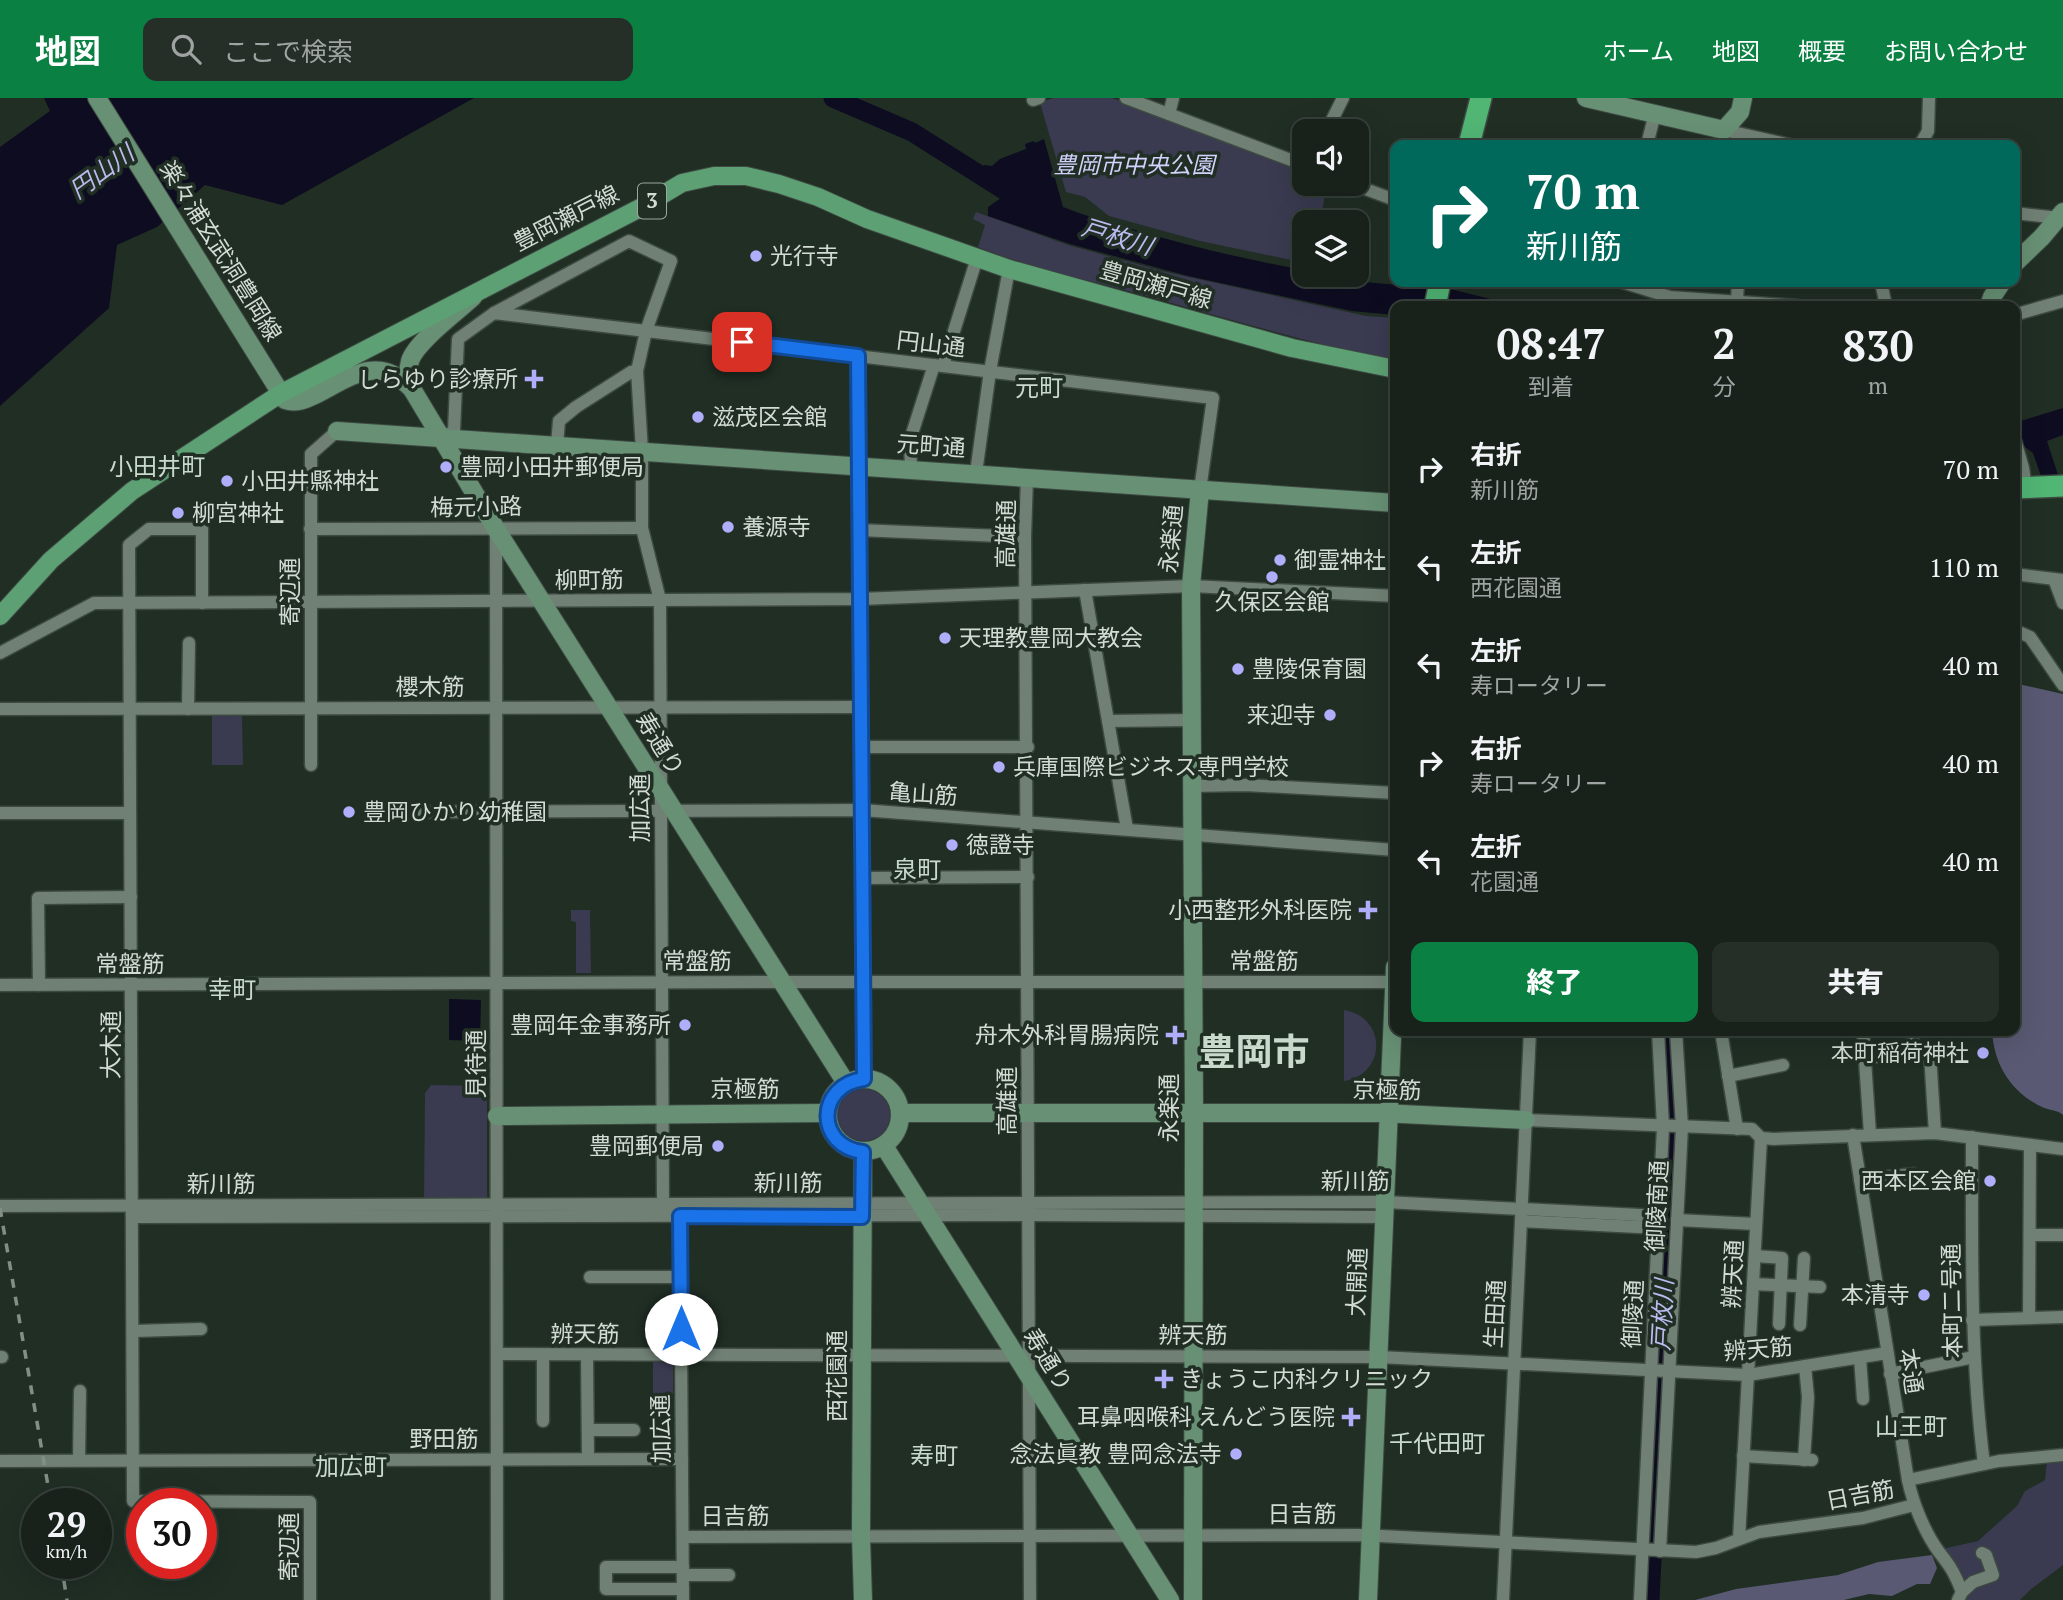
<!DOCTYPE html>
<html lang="ja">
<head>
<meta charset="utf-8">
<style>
	:root { --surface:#18221b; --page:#252f28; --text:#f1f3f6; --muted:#9fa4a3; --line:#363f3a; --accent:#0b8043 }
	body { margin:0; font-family:"PT Serif","Noto Sans JP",serif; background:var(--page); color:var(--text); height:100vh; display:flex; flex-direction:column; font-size:26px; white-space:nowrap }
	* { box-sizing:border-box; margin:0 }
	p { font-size:23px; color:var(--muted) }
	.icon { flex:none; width:38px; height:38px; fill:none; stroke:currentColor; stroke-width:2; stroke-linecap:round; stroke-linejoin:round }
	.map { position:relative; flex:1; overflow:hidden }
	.details { position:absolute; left:1390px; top:203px; width:630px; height:735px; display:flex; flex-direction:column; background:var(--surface); border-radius:14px; box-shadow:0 7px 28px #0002,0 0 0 2px var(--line) }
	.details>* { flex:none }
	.guide { position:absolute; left:1390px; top:42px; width:630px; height:147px; border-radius:14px; box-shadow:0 7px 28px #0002,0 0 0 2px var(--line); background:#00695c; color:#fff; overflow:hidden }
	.buttons { position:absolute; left:1292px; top:21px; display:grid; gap:14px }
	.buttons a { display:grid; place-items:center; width:77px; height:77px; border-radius:14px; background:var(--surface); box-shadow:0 7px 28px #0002,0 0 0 2px var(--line); font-size:35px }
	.speed { position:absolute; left:21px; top:1390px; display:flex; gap:14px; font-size:35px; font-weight:700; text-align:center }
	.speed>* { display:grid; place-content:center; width:91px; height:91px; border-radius:50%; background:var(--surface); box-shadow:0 7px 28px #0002,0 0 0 2px var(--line); line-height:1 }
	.speed small { font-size:18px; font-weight:400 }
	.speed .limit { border:10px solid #d22; background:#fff; color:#111 }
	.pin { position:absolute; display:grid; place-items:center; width:60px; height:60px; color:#fff; margin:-30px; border-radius:14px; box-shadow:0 4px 10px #0006 }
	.me { position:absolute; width:77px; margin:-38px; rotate:0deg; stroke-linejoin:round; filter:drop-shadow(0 0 5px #0008) }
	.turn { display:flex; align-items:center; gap:24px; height:147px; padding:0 21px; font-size:32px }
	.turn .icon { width:91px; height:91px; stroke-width:2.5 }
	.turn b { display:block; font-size:49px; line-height:60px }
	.eta { display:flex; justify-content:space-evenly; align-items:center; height:119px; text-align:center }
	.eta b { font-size:42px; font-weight:800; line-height:49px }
	.primary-button { display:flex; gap:14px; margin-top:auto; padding:14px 21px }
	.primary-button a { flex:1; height:80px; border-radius:14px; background:var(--accent); color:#fff; font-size:28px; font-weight:800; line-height:80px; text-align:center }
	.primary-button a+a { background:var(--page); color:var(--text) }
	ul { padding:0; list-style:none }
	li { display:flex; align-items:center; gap:21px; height:98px; padding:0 21px }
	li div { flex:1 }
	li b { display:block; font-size:26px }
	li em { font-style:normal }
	header { display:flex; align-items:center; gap:42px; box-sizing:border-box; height:98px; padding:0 35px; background:var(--accent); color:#fff }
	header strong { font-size:33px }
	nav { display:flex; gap:38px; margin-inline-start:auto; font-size:24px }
	.search { width:490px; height:63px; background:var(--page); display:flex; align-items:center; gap:18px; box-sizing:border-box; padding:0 24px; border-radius:14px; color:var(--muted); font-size:26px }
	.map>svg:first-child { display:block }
</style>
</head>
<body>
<header>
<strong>地図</strong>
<div class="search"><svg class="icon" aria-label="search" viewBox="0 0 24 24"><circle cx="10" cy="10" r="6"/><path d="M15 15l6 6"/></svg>ここで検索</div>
<nav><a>ホーム</a><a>地図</a><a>概要</a><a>お問い合わせ</a></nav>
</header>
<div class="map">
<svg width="2063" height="1502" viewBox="0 0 2063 1502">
	<rect width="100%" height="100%" fill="#202e24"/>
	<!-- green -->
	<g fill="#3a3a51">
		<path d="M1053,0H1112L1304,73V86H1331L1325,97L1320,124H1304V161L1301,164L1200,143L1109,118L1085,99L1066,94L1040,5Z"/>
		<path d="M976,114L1068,147L1162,173L1366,218L1395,220V261L1390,262C1303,243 1218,218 1132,194C1081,180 1028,169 978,149L985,127L973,121Z"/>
		<path d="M242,617L243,667H212V618Z"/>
		<path d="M571,812H590L591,875H576V824L571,823Z"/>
		<path d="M1344,912C1387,919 1387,976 1344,983Z"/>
		<path d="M431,987L487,988V1102H424L425,995Z"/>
		<circle cx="864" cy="1017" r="26"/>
		<path d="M653,1264H671L676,1268H673V1298H653Z"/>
		<path d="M2063,1361V1467L2030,1492L2020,1502H1965L1968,1494L1942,1451L1978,1443L2017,1408L2025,1393L2045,1382L2047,1362Z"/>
	</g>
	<!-- forest -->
	<g fill="#595973">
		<path d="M2014,585L2063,596V1017C2056,1011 2050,1013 2042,1009C2011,994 1994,967 1992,933H2014Z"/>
		<path d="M1932,1457L1937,1470L1930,1486H1917L1892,1498L1869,1496L1844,1502H1695L1736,1491L1838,1477L1878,1464Z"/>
	</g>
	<!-- water -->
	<g fill="#0e0c21">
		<path d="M44,0H474L282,107L205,87L157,129L117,147L109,210L0,308V49L50,13Z"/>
		<path d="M1044,41L1063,109C1083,117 1104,123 1125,129C1184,147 1243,161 1304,172V177H1326L1353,183L1454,192L1519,208H1395V217L1352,213L1188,178L1070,146L988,118V109L1007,96L1002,85L980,75L984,67L992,68L1000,61L1026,51L1025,46L1034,43L1035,45Z"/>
		<path d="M2063,310V337L2047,343L2058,377L2041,378L2033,355L2021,346L2014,351V325Z"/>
		<path d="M449,901L481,902L480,943L449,942Z"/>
	</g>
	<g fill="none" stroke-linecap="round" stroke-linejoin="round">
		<!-- stream -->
		<g stroke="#0e0c21" stroke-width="3.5">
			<path d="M1077,1111H1118"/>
			<path d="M1164,1111H1188"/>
			<path d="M1199,1111H1327"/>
		</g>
		<!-- river -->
		<g stroke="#0e0c21" stroke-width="19">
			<path d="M833,0L912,34L1007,94L1027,103"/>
			<path d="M1650,1502L1672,1044L1667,933"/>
		</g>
		<!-- street casing -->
		<g stroke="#3d4941" stroke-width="15">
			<g id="street">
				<path d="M1126,0L1304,67"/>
				<path d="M1033,2L1039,0"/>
				<path d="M1169,16L1173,0"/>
				<path d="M1724,32L1790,47"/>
				<path d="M1330,33L1331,24L1343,0"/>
				<path d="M1647,47L1655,15"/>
				<path d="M1920,47L1928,33L1929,0"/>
				<path d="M1352,86L1395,102"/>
				<path d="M2014,115L2059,120"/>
				<path d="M1622,184L1670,199L1798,208"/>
				<path d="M1881,184L1886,208"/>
				<path d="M1737,203L1738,184"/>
				<path d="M494,215L629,143L671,163L646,233L637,273L642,353V430L660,502L663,1106"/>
				<path d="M2014,217L2063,203"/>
				<path d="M858,258L864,981"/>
				<path d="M943,268L977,160"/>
				<path d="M2014,339L2023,370L2026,390"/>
				<path d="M442,340L454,333L458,241L494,215L1213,300L1200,392"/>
				<path d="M557,347L559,323L576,309L631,274L637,273"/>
				<path d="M911,371L910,342L934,267"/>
				<path d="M976,375L990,273L1009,171"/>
				<path d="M1027,379L1025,439L1030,1502"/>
				<path d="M310,431L642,430"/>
				<path d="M496,431L497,1502"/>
				<path d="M859,432L1025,439"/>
				<path d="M2014,476L2063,482"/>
				<path d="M2054,481L2063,505"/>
				<path d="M1085,492L1127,731"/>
				<path d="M202,505V431H149L129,447L133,1403L310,1404V1502"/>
				<path d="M2014,534L2021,535L2030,539L2063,587"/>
				<path d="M0,555L94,505L860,501L1191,488L1395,498"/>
				<path d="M0,611L861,609"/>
				<path d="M188,611L189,545"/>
				<path d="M1108,623L1191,622"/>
				<path d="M861,649H1028"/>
				<path d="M311,667V356L337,333"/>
				<path d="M1191,688L1245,687L1395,695"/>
				<path d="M404,714L862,712L1395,752"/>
				<path d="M0,715H130"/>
				<path d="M862,780L1028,779"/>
				<path d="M0,887L782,884H1394"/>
				<path d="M39,887L38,800L131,799"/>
				<path d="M1721,933L1737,1031"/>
				<path d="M1863,933L1870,1036"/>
				<path d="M1912,933L1913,956"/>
				<path d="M1865,959L1930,956L1935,1035"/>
				<path d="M1728,978L1783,967"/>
				<path d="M1526,1022L1752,1031L1761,1040L1774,1041L1935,1035L2063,1051"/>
				<path d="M1853,1037L1908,1382C1913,1406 1925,1435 1939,1454C1951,1469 1955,1476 1962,1494L1958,1502"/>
				<path d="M1972,1039C1972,1148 1970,1257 1984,1366"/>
				<path d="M1860,1082L1914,1076"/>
				<path d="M0,1108L1385,1104L1659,1118"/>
				<path d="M680,1118L683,1502"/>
				<path d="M133,1119L1028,1117L1384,1119"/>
				<path d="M1677,1122L1756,1126"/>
				<path d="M1521,1123L1658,1130"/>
				<path d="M2030,1137H2063"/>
				<path d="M1755,1158L1782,1160L1779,1226"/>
				<path d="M590,1179H680"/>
				<path d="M1753,1186L1820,1189"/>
				<path d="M2029,1220L2030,1047"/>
				<path d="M1972,1222L2063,1219"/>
				<path d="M1800,1227L1804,1160"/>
				<path d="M134,1233L201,1231"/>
				<path d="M498,1256L1379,1259L1748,1277L1887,1255"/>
				<path d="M543,1257V1323"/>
				<path d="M587,1257L588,1361"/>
				<path d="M0,1259H2"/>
				<path d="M1860,1260L1863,1301"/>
				<path d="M1890,1276L1974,1259"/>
				<path d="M588,1332H634"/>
				<path d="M1743,1358L1812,1362"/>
				<path d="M79,1362L80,1293"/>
				<path d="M1804,1362L1808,1299L1805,1268"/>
				<path d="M0,1363L682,1361"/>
				<path d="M1908,1382L1999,1363L2063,1357"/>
				<path d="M683,1439L1361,1437L1696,1454L1716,1450L1759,1434L1863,1420L1914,1407"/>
				<path d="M1739,1441L1761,1040"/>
				<path d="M1660,1453L1682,1029L1676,933"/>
				<path d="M683,1477H729"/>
				<path d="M683,1491H606V1469H683"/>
				<path d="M1962,1494L1973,1484L1993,1477L1986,1457L1982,1455"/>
				<path d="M1503,1502L1530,933"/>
				<path d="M1640,1502L1663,1029L1658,933"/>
			</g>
		</g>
		<!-- secondary casing -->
		<g stroke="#3d4941" stroke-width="20">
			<g id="secondary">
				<path d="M97,0L285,302C297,306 306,301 317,296C352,278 379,256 412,291L496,431L846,985"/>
				<path d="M1586,0L1724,32L1740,14L1743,0"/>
				<path d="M2014,166L2042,139L2063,114"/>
				<path d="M1989,208L1992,199L2002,184"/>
				<path d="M412,291C409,282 407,273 410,263C416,244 457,214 473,199"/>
				<path d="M337,333L1395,405"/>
				<circle cx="864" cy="1017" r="36"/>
				<path d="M900,1015H1381L1526,1022"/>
				<path d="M497,1018L827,1015"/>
				<path d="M884,1048L1170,1502"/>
				<path d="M863,1054L861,1439L863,1502"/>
				<path d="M1193,1502L1194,1009L1191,488L1200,392"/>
				<path d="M1368,1502L1395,869"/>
			</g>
		</g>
		<!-- primary casing -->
		<g stroke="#3d4941" stroke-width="20">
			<path id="primary" d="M0,518L51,462L132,393L280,296L640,110L682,85L714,78H746L779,86L818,99L867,121L1009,171L1292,250L1395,271"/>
		</g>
		<!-- highway casing -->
		<g stroke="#3d4941" stroke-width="24">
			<g id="highway">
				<path d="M1469,47L1481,0"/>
				<path d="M1435,208L1440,184"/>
				<path d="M2014,390L2063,388"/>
			</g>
		</g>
		<!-- street -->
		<use href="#street" stroke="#708074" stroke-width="12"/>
		<!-- secondary -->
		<use href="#secondary" stroke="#679074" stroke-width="18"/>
		<!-- primary -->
		<use href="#primary" stroke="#5da074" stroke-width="18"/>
		<!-- highway -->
		<use href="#highway" stroke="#51b574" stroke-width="21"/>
		<!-- rail -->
		<g stroke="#838e86" stroke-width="3.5" stroke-dasharray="9 9" stroke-linecap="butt">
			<path d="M0,1110L51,1405"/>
			<path d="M61,1465L67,1502"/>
		</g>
	</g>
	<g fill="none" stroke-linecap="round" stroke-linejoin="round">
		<!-- route casing -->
		<g stroke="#114b97" stroke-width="18">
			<path id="route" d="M681,1231L680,1118L862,1119L863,1054C815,1048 816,987 864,981L858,258L742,244"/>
		</g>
		<!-- route -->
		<use href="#route" stroke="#1a73e8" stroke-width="12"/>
	</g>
	<!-- markers -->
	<g fill="#b0aefa" stroke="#202e24" stroke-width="2.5">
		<circle cx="756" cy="158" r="7"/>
		<path d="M530.5 270.5h7v7h7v7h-7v7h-7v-7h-7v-7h7z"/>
		<circle cx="698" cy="319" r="7"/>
		<circle cx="446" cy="369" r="7"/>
		<circle cx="227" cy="383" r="7"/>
		<circle cx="178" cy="415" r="7"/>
		<circle cx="728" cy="429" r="7"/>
		<circle cx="1280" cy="462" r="7"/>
		<circle cx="1272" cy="479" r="7"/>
		<circle cx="945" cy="540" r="7"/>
		<circle cx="1238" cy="571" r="7"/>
		<circle cx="1330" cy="617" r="7"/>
		<circle cx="999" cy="669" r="7"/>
		<circle cx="349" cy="714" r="7"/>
		<circle cx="952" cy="747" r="7"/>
		<path d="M1364.5 801.5h7v7h7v7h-7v7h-7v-7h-7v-7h7z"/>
		<circle cx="685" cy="927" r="7"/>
		<path d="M1171.5 926.5h7v7h7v7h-7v7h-7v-7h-7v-7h7z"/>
		<circle cx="1983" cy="955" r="7"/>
		<circle cx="718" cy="1048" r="7"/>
		<circle cx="1990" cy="1083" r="7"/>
		<circle cx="1924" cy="1197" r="7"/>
		<path d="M1160.5 1270.5h7v7h7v7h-7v7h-7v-7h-7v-7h7z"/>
		<path d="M1347.5 1308.5h7v7h7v7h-7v7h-7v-7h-7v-7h7z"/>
		<circle cx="1236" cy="1356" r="7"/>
	</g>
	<g text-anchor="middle" stroke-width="7" stroke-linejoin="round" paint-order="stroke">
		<!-- shield labels -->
		<rect fill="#202e24" stroke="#9da79f" stroke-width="2" x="638" y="85.5" width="28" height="35" rx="5"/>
		<g font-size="21" font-weight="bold" fill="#d2dbd4">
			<text x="652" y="110">3</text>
		</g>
		<!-- park labels -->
		<g font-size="23" font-style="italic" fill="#d1d1fc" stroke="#202e24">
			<text x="1134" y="75">豊岡市中央公園</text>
		</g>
		<!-- street labels -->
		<g font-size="23" fill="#d2dbd4" stroke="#202e24">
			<text transform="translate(566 120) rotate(-27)" y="8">豊岡瀬戸線</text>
			<text transform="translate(221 153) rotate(58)" y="8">楽々浦玄武洞豊岡線</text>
			<text transform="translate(1156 187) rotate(16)" y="8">豊岡瀬戸線</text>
			<text transform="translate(931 246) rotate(7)" y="8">円山通</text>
			<text transform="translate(931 348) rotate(4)" y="8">元町通</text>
			<text transform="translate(476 409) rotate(-1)" y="8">梅元小路</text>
			<text transform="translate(1006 436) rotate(-89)" y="8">高雄通</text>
			<text transform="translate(1171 441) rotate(-85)" y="8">永楽通</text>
			<text transform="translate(589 482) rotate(-1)" y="8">柳町筋</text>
			<text transform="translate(290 494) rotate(-90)" y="8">寄辺通</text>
			<text x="430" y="597">櫻木筋</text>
			<text transform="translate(660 646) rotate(58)" y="8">寿通り</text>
			<text transform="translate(923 696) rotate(4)" y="8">亀山筋</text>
			<text transform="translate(640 710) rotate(-90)" y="8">加広通</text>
			<text x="697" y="871">常盤筋</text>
			<text x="1264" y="871">常盤筋</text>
			<text x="130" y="874">常盤筋</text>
			<text transform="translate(111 947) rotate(-90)" y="8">大木通</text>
			<text transform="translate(476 966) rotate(-90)" y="8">見待通</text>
			<text x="745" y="999">京極筋</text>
			<text transform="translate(1387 992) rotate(1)" y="8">京極筋</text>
			<text transform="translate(1007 1003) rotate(-90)" y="8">高雄通</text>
			<text transform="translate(1169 1010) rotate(-90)" y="8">永楽通</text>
			<text x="1355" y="1091">新川筋</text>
			<text x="788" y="1093">新川筋</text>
			<text x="221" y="1094">新川筋</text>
			<text transform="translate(1657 1108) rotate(-87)" y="8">御陵南通</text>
			<text transform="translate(1733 1176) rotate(-87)" y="8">辨天通</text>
			<text transform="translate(1357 1184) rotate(-88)" y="8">大開通</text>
			<text transform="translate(1952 1203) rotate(-91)" y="8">本町二号通</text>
			<text transform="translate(1495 1216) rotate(-87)" y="8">生田通</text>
			<text transform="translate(1633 1216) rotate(-87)" y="8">御陵通</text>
			<text x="585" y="1244">辨天筋</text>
			<text x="1193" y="1245">辨天筋</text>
			<text transform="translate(1758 1251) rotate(-5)" y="8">辨天筋</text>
			<text transform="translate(1048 1262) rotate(58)" y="8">寿通り</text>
			<text transform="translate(1911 1273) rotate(81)" y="8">本通</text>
			<text transform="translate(837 1278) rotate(-90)" y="8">西花園通</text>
			<text transform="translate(661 1331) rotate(-91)" y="8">加広通</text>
			<text x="444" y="1349">野田筋</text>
			<text transform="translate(1860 1397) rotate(-11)" y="8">日吉筋</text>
			<text x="1302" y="1424">日吉筋</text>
			<text x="735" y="1426">日吉筋</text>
			<text transform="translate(289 1449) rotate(-90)" y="8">寄辺通</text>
		</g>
		<!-- poi labels -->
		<g font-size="23" fill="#d2dbd4" stroke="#202e24" text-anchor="start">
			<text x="770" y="166">光行寺</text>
			<text x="518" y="289" text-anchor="end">しらゆり診療所</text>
			<text x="712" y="327">滋茂区会館</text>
			<text x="460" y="377">豊岡小田井郵便局</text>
			<text x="241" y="391">小田井縣神社</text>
			<text x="192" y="423">柳宮神社</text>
			<text x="742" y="437">養源寺</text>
			<text x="1294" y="470">御霊神社</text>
			<text x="1272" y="512" text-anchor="middle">久保区会館</text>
			<text x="959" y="548">天理教豊岡大教会</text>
			<text x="1252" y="579">豊陵保育園</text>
			<text x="1316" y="625" text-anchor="end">来迎寺</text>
			<text x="1013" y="677">兵庫国際ビジネス専門学校</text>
			<text x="363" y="722">豊岡ひかり幼稚園</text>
			<text x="966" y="755">徳證寺</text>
			<text x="1352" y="820" text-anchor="end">小西整形外科医院</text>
			<text x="671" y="935" text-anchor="end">豊岡年金事務所</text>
			<text x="1159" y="945" text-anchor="end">舟木外科胃腸病院</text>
			<text x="1969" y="963" text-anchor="end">本町稲荷神社</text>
			<text x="704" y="1056" text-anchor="end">豊岡郵便局</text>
			<text x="1976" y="1091" text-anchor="end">西本区会館</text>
			<text x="1910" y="1205" text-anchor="end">本清寺</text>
			<text x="1180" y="1289">きょうこ内科クリニック</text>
			<text x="1335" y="1327" text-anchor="end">耳鼻咽喉科 えんどう医院</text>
			<text x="1222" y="1364" text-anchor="end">念法眞教 豊岡念法寺</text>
		</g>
		<!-- water labels -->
		<g font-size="24" font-style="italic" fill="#bbbbef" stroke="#202e24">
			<text transform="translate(102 74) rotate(-36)" y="8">円山川</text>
			<text transform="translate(1117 139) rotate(17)" y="8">戸枚川</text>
			<text transform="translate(1663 1217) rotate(-87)" y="8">戸枚川</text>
		</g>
		<!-- neighbourhood labels -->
		<g font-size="24" fill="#c9dacd" stroke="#202e24">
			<text x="1039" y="298">元町</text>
			<text x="157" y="377">小田井町</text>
			<text x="917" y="780">泉町</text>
			<text x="232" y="900">幸町</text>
			<text x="1911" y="1337">山王町</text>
			<text x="1437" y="1354">千代田町</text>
			<text x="934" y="1366">寿町</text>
			<text x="351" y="1377">加広町</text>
		</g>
		<!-- town labels -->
		<g font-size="37" font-weight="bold" fill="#c9dacd" stroke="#202e24">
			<text x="1254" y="967">豊岡市</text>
		</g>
	</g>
</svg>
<div class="buttons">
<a><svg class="icon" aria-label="sound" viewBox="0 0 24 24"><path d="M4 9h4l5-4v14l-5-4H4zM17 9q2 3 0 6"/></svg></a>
<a><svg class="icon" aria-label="layers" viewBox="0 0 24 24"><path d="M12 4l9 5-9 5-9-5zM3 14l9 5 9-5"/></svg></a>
</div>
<div class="speed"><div>29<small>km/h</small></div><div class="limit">30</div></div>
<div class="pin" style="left:742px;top:244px;background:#d93025"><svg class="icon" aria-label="arrive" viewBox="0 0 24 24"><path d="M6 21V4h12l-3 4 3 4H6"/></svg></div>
<svg class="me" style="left:681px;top:1231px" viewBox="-20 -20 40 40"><circle r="19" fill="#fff"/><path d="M0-13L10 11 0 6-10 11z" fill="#1a73e8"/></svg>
<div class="guide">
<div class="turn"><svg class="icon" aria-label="right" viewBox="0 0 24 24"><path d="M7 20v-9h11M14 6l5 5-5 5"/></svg><div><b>70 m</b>新川筋</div></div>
</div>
<section class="details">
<div class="eta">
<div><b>08:47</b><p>到着</p></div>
<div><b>2</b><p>分</p></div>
<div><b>830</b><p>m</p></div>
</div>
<ul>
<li><svg class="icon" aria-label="right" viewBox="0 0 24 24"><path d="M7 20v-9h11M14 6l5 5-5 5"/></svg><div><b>右折</b><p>新川筋</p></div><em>70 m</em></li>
<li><svg class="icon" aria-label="left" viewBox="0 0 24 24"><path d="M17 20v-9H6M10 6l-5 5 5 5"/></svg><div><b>左折</b><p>西花園通</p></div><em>110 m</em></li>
<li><svg class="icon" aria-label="left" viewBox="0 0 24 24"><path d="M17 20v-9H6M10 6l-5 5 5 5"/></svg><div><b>左折</b><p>寿ロータリー</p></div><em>40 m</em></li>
<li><svg class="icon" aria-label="right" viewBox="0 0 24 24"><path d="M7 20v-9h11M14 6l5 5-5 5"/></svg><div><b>右折</b><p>寿ロータリー</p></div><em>40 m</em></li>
<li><svg class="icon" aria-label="left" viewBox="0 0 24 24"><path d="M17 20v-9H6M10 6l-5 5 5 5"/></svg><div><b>左折</b><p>花園通</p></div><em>40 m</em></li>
</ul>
<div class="primary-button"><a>終了</a><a>共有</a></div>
</section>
</div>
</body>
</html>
